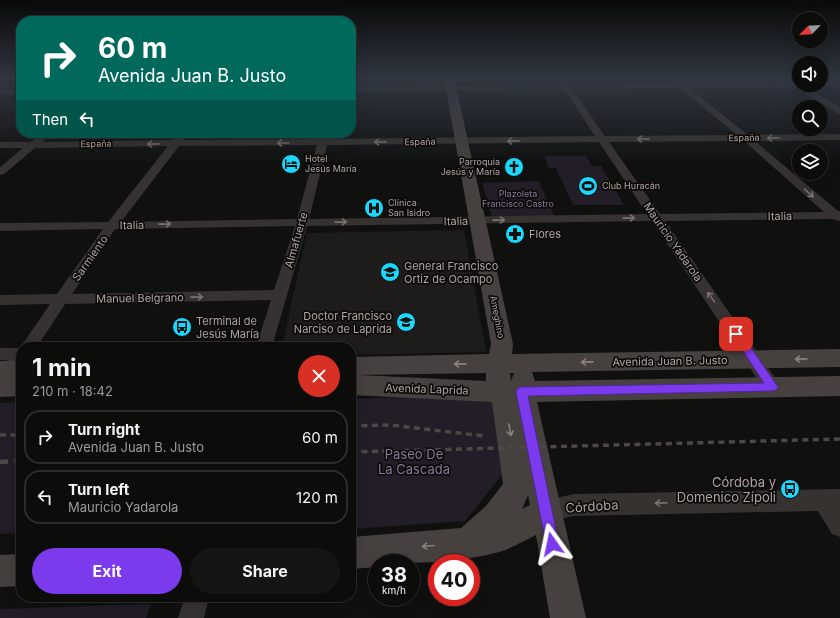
<!DOCTYPE html>
<html lang="en">
<head>
<meta charset="utf-8">
<style>
	:root { --surface:#0c0c0b; --page:#151514; --text:#f1f3f6; --muted:#9a9b9d; --line:#2c2c2c; --accent:#7c3aed }
	body { margin:0; font-family:Inter,sans-serif; background:var(--page); color:var(--text); height:100vh; display:flex; flex-direction:column; font-size:15px; white-space:nowrap }
	* { box-sizing:border-box; margin:0 }
	p { font-size:13px; color:var(--muted) }
	.icon { flex:none; width:22px; height:22px; fill:none; stroke:currentColor; stroke-width:2; stroke-linecap:round; stroke-linejoin:round }
	.map { position:relative; flex:1; overflow:hidden }
	.panel { position:absolute; left:16px; top:342px; width:340px; height:260px; display:flex; flex-direction:column; background:var(--surface); border-radius:16px; box-shadow:0 4px 16px #0002,0 0 0 1px var(--line) }
	.panel>* { flex:none }
	.banner { position:absolute; left:16px; top:16px; width:340px; height:122px; border-radius:16px; box-shadow:0 4px 16px #0002,0 0 0 1px var(--line); background:#00695c; color:#fff; overflow:hidden }
	.needle { width:26px; rotate:245deg }
	.tools { position:absolute; left:792px; top:12px; display:grid; gap:8px }
	.tools a { display:grid; place-items:center; width:36px; height:36px; border-radius:50%; background:var(--surface); box-shadow:0 4px 16px #0002,0 0 0 1px var(--line); font-size:20px }
	.speed { position:absolute; left:368px; top:554px; display:flex; gap:8px; font-size:20px; font-weight:700; text-align:center }
	.speed>* { display:grid; place-content:center; width:52px; height:52px; border-radius:50%; background:var(--surface); box-shadow:0 4px 16px #0002,0 0 0 1px var(--line); line-height:1 }
	.speed small { font-size:10px; font-weight:400 }
	.speed .limit { border:6px solid #d22; background:#fff; color:#111 }
	.pin { position:absolute; display:grid; place-items:center; width:34px; height:34px; color:#fff; margin:-17px; border-radius:8px; box-shadow:0 2px 6px #0006 }
	.me { position:absolute; width:44px; margin:-22px; rotate:348deg; stroke-linejoin:round; filter:drop-shadow(0 0 3px #0008) }
	.turn { display:flex; align-items:center; gap:14px; height:84px; padding:0 16px; font-size:18px }
	.turn .icon { width:52px; height:52px; stroke-width:2.5 }
	.turn b { display:block; font-size:28px; line-height:34px }
	.then { display:flex; align-items:center; height:38px; padding:0 16px; background:#0003; gap:8px; font-size:15px }
	.round { display:grid; place-items:center; flex:none; width:42px; height:42px; border-radius:21px; background:var(--page) }
	.summary { display:flex; align-items:center; justify-content:space-between; height:68px; padding:0 16px }
	h1 { font-size:24px; font-weight:700; line-height:30px }
	.cta { display:flex; gap:8px; margin-top:auto; padding:8px 16px }
	.cta a { flex:1; height:46px; border-radius:24px; background:var(--accent); color:#fff; font-size:16px; font-weight:700; line-height:46px; text-align:center }
	.cta a+a { background:var(--page); color:var(--text) }
	ul { padding:0; list-style:none }
	li { display:flex; align-items:center; gap:12px; height:54px; margin:0 8px 6px; padding:0 8px; border:2px solid var(--line); border-radius:16px }
	li div { flex:1 }
	li b { display:block; font-size:15px }
	li em { font-style:normal }
	.map>svg:first-child { display:block }
</style>
</head>
<body>
<div class="map">
<svg width="840" height="618" viewBox="0 0 840 618">
	<rect width="100%" height="100%" fill="#10100f"/>
	<!-- built -->
	<path fill="#1d1c1b" d="M464,230L486,352L351,355V347H282L307,233Z"/>
	<!-- green -->
	<g fill="#221d26">
		<path d="M544,156H586L592,166H601L624,205H573L556,168H549Z"/>
		<path d="M539,181L554,216L492,217L482,183Z"/>
		<path d="M496,394L503,443L502,475L465,521L351,529V399Z"/>
		<path d="M21,402V533L0,534V403Z"/>
		<path d="M151,604L146,618H0V609Z"/>
	</g>
	<g fill="none" stroke-linecap="round" stroke-linejoin="round">
		<!-- street -->
		<g fill="#353230" fill-rule="evenodd">
			<path d="M0,78H6L0,81Z"/>
			<path d="M559,79H565L568,85L675,84L679,82L683,84L788,83L786,81L790,79L840,107V114L837,113L795,87L689,88L748,135L840,134V140L755,141L838,211H840V221L832,219L665,221L778,382L781,387L778,392L772,394L766,392L652,221L307,226L272,347H256L271,300L65,304L37,347H21V370L6,391L0,393V373L9,360H0V348H20L50,304L0,305V295L57,294L103,229L0,231V223L108,222L168,146L35,148L4,174L0,175V167L23,148H0V142H31L41,133H52L42,142L173,140L177,136L180,135L185,138L183,140L319,139L321,133H329L328,139L595,136L564,89L351,91V87L561,85L558,81ZM680,88L737,135L605,136L572,89ZM744,141L824,212L660,214L609,142ZM599,142L647,214L309,219L327,145ZM317,145L297,219L121,222L179,146ZM295,226L274,290L72,294L115,229Z"/>
			<path d="M840,82V86L821,87L817,85H821V83Z"/>
			<rect x="0" y="90" width="21" height="4"/>
			<path d="M840,489V537L832,534L818,511L574,516L560,519L545,525L537,522L534,514L537,506L560,497L574,494Z"/>
			<path d="M185,597H209L204,618H178Z"/>
		</g>
		<!-- secondary -->
		<g fill="#46403e" fill-rule="evenodd">
			<path d="M444,78H454L513,344L512,354L840,349V367L532,372L535,381L840,376V396L537,402L586,618H550L536,535C524,541 512,548 499,552C459,563 418,563 377,563V567L351,569V537L461,528L486,506L503,484L492,402L351,395V357L489,354L491,344ZM486,373V381L358,375ZM510,373H514L511,381ZM528,495L530,505L522,509Z"/>
			<path d="M21,360V396L0,397V361Z"/>
			<path d="M21,554V586L0,587V555Z"/>
		</g>
		<!-- rail-far1 -->
		<g stroke="#4d4745" stroke-width="3.5" stroke-dasharray="6 4.5" stroke-linecap="butt">
			<path d="M351,426L391,425L484,436"/>
			<path d="M0,435H21"/>
			<path d="M351,452L840,439"/>
		</g>
		<!-- rail -->
		<path stroke="#4d4745" stroke-width="4.5" stroke-dasharray="8 6" stroke-linecap="butt" d="M0,462L21,461"/>
	</g>
	<!-- one-way arrows -->
	<defs><path id="oneway-shaft" d="M-6 0H5M1.5-3L5.5 0L1.5 3" fill="none" stroke-width="1.6" stroke-linecap="round" stroke-linejoin="round"/></defs>
	<g stroke="#7a706d">
		<use href="#oneway-shaft" transform="translate(773 138) rotate(179)"/>
		<use href="#oneway-shaft" transform="translate(643 139) rotate(179)"/>
		<use href="#oneway-shaft" transform="translate(513 141) rotate(179)"/>
		<use href="#oneway-shaft" transform="translate(380 142) rotate(179)"/>
		<use href="#oneway-shaft" transform="translate(283 143) rotate(180)"/>
		<use href="#oneway-shaft" transform="translate(153 144) rotate(179)"/>
		<use href="#oneway-shaft" transform="translate(809 193) rotate(41)"/>
		<use href="#oneway-shaft" transform="translate(629 218) rotate(-1)"/>
		<use href="#oneway-shaft" transform="translate(499 220) rotate(-1)"/>
		<use href="#oneway-shaft" transform="translate(341 222) rotate(-1)"/>
		<use href="#oneway-shaft" transform="translate(165 224) rotate(-1)"/>
		<use href="#oneway-shaft" transform="translate(197 297) rotate(-1)"/>
		<use href="#oneway-shaft" transform="translate(711 297) rotate(-125)"/>
		<use href="#oneway-shaft" transform="translate(661 503) rotate(179)"/>
	</g>
	<g stroke="#8c807d">
		<use href="#oneway-shaft" transform="translate(801 359) rotate(179)"/>
		<use href="#oneway-shaft" transform="translate(587 362) rotate(179)"/>
		<use href="#oneway-shaft" transform="translate(460 364) rotate(179)"/>
		<use href="#oneway-shaft" transform="translate(510 430) rotate(79)"/>
		<use href="#oneway-shaft" transform="translate(428 546) rotate(175)"/>
	</g>
	<!-- sky -->
	<linearGradient id="sky" x2="0" y2="1"><stop stop-color="#090908"/><stop offset="0.48" stop-color="#313742"/><stop offset="1" stop-color="#313742" stop-opacity="0"/></linearGradient>
	<rect width="840" height="164" fill="url(#sky)"/>
	<!-- route -->
	<path fill="#7c3aed" stroke="#51269a" d="M736,331L740,332L776,384L778,387L776,390L772,391L528,396L559,544L557,549L552,551L547,549L516,392L518,388L522,387L764,383L732,334Z"/>
	<!-- icons -->
	<defs>
		<g id="hotel-disc" transform="scale(1)"><circle r="9.5" fill="#1bd7fc" stroke="#0b0b0a"/><path d="M-6-4.5h1.5V1H6V5H4.5V3h-9V5H-6ZM-4 0a1.8 1.8 0 1 1 3.6 0ZM.5 0V-2.5h3Q6-2.5 6 0Z" fill="#111"/></g>
		<g id="church-disc" transform="scale(1)"><circle r="9.5" fill="#1bd7fc" stroke="#0b0b0a"/><path d="M-1.2-6h2.4v3.5h3.3v2.4h-3.3V6h-2.4V-.1h-3.3v-2.4h3.3Z" fill="#111"/></g>
		<g id="stadium-disc" transform="scale(1)"><circle r="9.5" fill="#1bd7fc" stroke="#0b0b0a"/><path d="M0-5a6.5 5 0 1 0 0 10a6.5 5 0 1 0 0-10ZM-3.5-1.8h7v3.6h-7Z" fill="#111"/></g>
		<g id="hospital-disc" transform="scale(1)"><circle r="9.5" fill="#1bd7fc" stroke="#0b0b0a"/><path d="M-5-5h3v3.5h4V-5h3V5h-3V1.5h-4V5h-3Z" fill="#111"/></g>
		<g id="pharmacy-disc" transform="scale(1)"><circle r="9.5" fill="#1bd7fc" stroke="#0b0b0a"/><path d="M-2-6h4v4h4v4h-4v4h-4v-4h-4v-4h4Z" fill="#111"/></g>
		<g id="school-disc" transform="scale(1)"><circle r="9.5" fill="#1bd7fc" stroke="#0b0b0a"/><path d="M0-5L7-2L0 1L-7-2ZM-4 1L0 2.5L4 1V4Q0 6-4 4Z" fill="#111"/></g>
		<g id="bus-disc" transform="scale(1)"><circle r="9.5" fill="#1bd7fc" stroke="#0b0b0a"/><path d="M-5-6H5V4H4V6H2V4H-2V6H-4V4H-5ZM-3.5-4V0h7V-4ZM-3.5 1.2v1.5H-2V1.2ZM2 1.2v1.5H3.5V1.2Z" fill="#111"/></g>
	</defs>
	<g fill-rule="evenodd">
		<use href="#hotel-disc" x="291" y="164"/>
		<use href="#church-disc" x="514" y="167"/>
		<use href="#stadium-disc" x="588" y="186"/>
		<use href="#hospital-disc" x="374" y="208"/>
		<use href="#pharmacy-disc" x="515" y="234"/>
		<use href="#school-disc" x="390" y="272"/>
		<use href="#school-disc" x="406" y="322"/>
		<use href="#bus-disc" x="182" y="327"/>
		<use href="#bus-disc" x="790" y="489"/>
	</g>
	<g text-anchor="middle" stroke-width="3.5" stroke-linejoin="round" paint-order="stroke">
		<!-- far-street labels -->
		<g font-size="9" fill="#b2a39f" stroke="#0b0b0a">
			<text transform="translate(744 138) rotate(-1)" y="3">España</text>
			<text transform="translate(420 142) rotate(-1)" y="3">España</text>
			<text transform="translate(96 144) rotate(-1)" y="3">España</text>
			<text transform="translate(497 317) rotate(79)" y="3">Ameghino</text>
		</g>
		<!-- far-poi labels -->
		<g font-size="9" fill="#b2a39f" stroke="#0b0b0a" text-anchor="start">
			<text x="305" y="162">Hotel<tspan x="305" dy="10">Jesús María</tspan></text>
			<text x="500" y="165" text-anchor="end">Parroquia<tspan x="500" dy="10">Jesús y María</tspan></text>
			<text x="602" y="189">Club Huracán</text>
			<text x="388" y="206">Clínica<tspan x="388" dy="10">San Isidro</tspan></text>
		</g>
		<!-- far-park labels -->
		<g font-size="9" fill="#8c749f" stroke="#0b0b0a">
			<text x="518" y="197">Plazoleta<tspan x="518" dy="10">Francisco Castro</tspan></text>
		</g>
		<!-- street labels -->
		<g font-size="11" fill="#b2a39f" stroke="#0b0b0a">
			<text transform="translate(780 216) rotate(-1)" y="4">Italia</text>
			<text transform="translate(456 221) rotate(-1)" y="4">Italia</text>
			<text transform="translate(132 225) rotate(-1)" y="4">Italia</text>
			<text transform="translate(296 240) rotate(-74)" y="4">Almafuerte</text>
			<text transform="translate(673 242) rotate(55)" y="4">Mauricio Yadarola</text>
			<text transform="translate(90 258) rotate(-55)" y="4">Sarmiento</text>
			<text transform="translate(140 298) rotate(-1)" y="4">Manuel Belgrano</text>
			<text transform="translate(670 361) rotate(-1)" y="4">Avenida Juan B. Justo</text>
			<text transform="translate(427 389) rotate(2)" y="4">Avenida Laprida</text>
		</g>
		<!-- poi labels -->
		<g font-size="11" fill="#b2a39f" stroke="#0b0b0a" text-anchor="start">
			<text x="529" y="238">Flores</text>
			<text x="404" y="270">General Francisco<tspan x="404" dy="13">Ortiz de Ocampo</tspan></text>
			<text x="392" y="320" text-anchor="end">Doctor Francisco<tspan x="392" dy="13">Narciso de Laprida</tspan></text>
			<text x="196" y="325">Terminal de<tspan x="196" dy="13">Jesús María</tspan></text>
		</g>
		<!-- near-park labels -->
		<g font-size="13" fill="#8c749f" stroke="#0b0b0a">
			<text x="414" y="459">Paseo De<tspan x="414" dy="15">La Cascada</tspan></text>
		</g>
		<!-- near-poi labels -->
		<g font-size="13" fill="#b2a39f" stroke="#0b0b0a" text-anchor="end">
			<text x="776" y="487">Córdoba y<tspan x="776" dy="15">Domenico Zípoli</tspan></text>
		</g>
		<!-- near-street labels -->
		<g font-size="13" fill="#b2a39f" stroke="#0b0b0a">
			<text transform="translate(592 506) rotate(-4)" y="5">Córdoba</text>
		</g>
	</g>
</svg>
<div class="tools">
<a><svg class="needle" viewBox="-14 -14 28 28"><path d="M0-13l5 13h-10z" fill="#e53935"/><path d="M0 13l5-13h-10z" fill="#9a9b9d"/></svg></a>
<a><svg class="icon" aria-label="sound" viewBox="0 0 24 24"><path d="M4 9h4l5-4v14l-5-4H4zM17 9q2 3 0 6"/></svg></a>
<a><svg class="icon" aria-label="search" viewBox="0 0 24 24"><circle cx="10" cy="10" r="6"/><path d="M15 15l6 6"/></svg></a>
<a><svg class="icon" aria-label="layers" viewBox="0 0 24 24"><path d="M12 4l9 5-9 5-9-5zM3 14l9 5 9-5"/></svg></a>
</div>
<div class="speed"><div>38<small>km/h</small></div><div class="limit">40</div></div>
<div class="pin" style="left:736px;top:334px;background:#d93025"><svg class="icon" aria-label="arrive" viewBox="0 0 24 24"><path d="M6 21V4h12l-3 4 3 4H6"/></svg></div>
<svg class="me" style="left:552px;top:544px" viewBox="-20 -20 40 40"><path d="M0-17L14 15 0 8-14 15z" fill="#7c3aed" stroke="#fff" stroke-width="4"/></svg>
<div class="banner">
<div class="turn"><svg class="icon" aria-label="right" viewBox="0 0 24 24"><path d="M7 20v-9h11M14 6l5 5-5 5"/></svg><div><b>60 m</b>Avenida Juan B. Justo</div></div>
<div class="then">Then<svg class="icon" aria-label="left" viewBox="0 0 24 24"><path d="M17 20v-9H6M10 6l-5 5 5 5"/></svg></div>
</div>
<section class="panel">
<div class="summary"><div><h1>1 min</h1><p>210 m · 18:42</p></div><a class="round" style="background:#d93025;color:#fff"><svg class="icon" aria-label="close" viewBox="0 0 24 24"><path d="M6 6l12 12M18 6L6 18"/></svg></a></div>
<ul>
<li><svg class="icon" aria-label="right" viewBox="0 0 24 24"><path d="M7 20v-9h11M14 6l5 5-5 5"/></svg><div><b>Turn right</b><p>Avenida Juan B. Justo</p></div><em>60 m</em></li>
<li><svg class="icon" aria-label="left" viewBox="0 0 24 24"><path d="M17 20v-9H6M10 6l-5 5 5 5"/></svg><div><b>Turn left</b><p>Mauricio Yadarola</p></div><em>120 m</em></li>
</ul>
<div class="cta"><a>Exit</a><a>Share</a></div>
</section>
</div>
</body>
</html>
